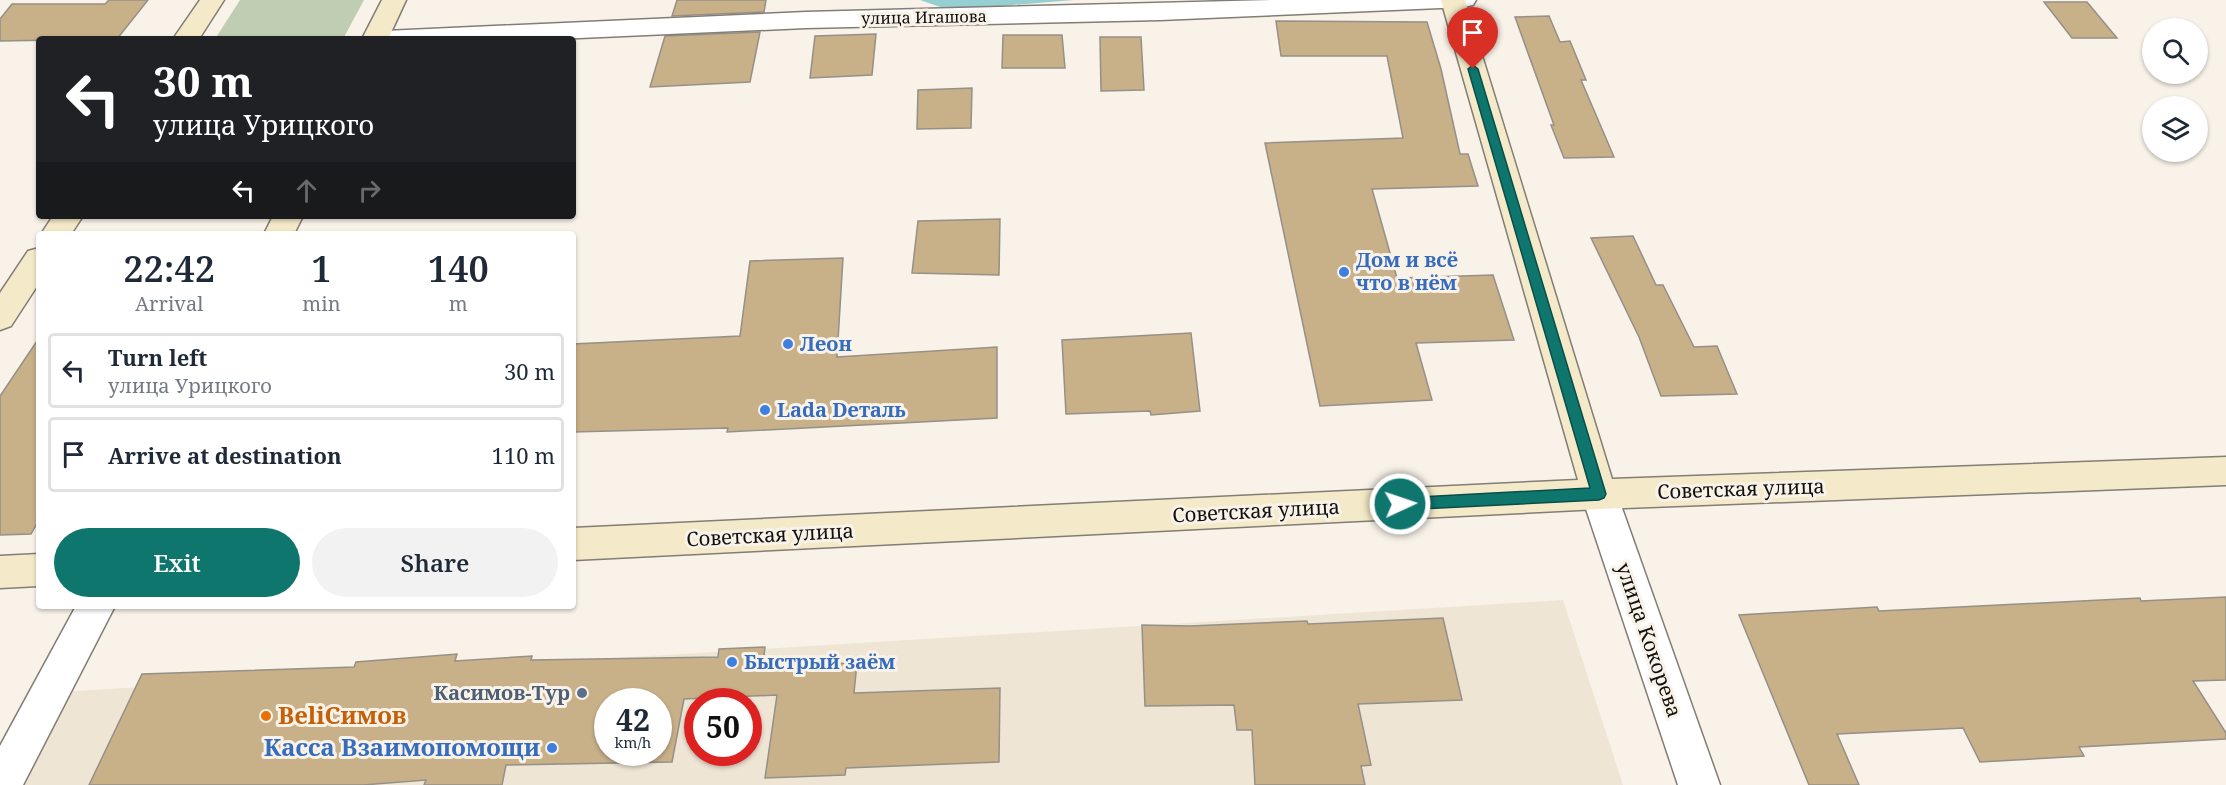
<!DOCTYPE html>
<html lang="en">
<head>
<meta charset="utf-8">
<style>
	:root { --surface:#fff; --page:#f2f2f3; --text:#1f2937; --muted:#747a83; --line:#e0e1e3; --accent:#0f766e }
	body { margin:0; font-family:"Noto Serif",serif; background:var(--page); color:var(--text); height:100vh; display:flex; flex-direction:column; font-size:22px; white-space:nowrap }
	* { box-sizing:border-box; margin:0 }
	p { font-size:20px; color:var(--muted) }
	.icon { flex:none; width:33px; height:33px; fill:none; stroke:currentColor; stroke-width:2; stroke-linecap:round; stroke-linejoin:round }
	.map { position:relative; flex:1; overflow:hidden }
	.drawer { position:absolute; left:36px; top:231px; width:540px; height:378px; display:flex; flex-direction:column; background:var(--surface); border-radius:6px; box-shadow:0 2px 4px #0004 }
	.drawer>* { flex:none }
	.top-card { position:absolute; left:36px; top:36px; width:540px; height:183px; border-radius:6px; box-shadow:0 2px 4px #0004; background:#202124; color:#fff; overflow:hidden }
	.controls { position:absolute; left:2142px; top:18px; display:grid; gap:12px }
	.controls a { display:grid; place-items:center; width:66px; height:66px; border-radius:50%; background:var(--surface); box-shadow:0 2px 4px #0004; font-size:30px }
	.speed { position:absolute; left:594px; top:688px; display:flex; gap:12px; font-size:30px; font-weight:700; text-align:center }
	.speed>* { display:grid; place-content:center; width:78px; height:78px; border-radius:50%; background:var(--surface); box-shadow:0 2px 4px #0004; line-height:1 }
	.speed small { font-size:15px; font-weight:400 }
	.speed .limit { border:9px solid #d22; background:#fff; color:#111 }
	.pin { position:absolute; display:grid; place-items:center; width:51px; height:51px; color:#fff; margin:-62px -26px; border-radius:50% 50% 50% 0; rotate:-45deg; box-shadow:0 0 6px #0007 }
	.pin .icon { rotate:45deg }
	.me { position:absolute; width:66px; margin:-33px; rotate:87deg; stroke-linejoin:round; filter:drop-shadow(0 0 4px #0008) }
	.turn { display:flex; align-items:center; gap:21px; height:126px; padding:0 18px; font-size:27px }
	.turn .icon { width:78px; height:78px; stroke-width:2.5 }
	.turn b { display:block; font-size:42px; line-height:51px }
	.lanes { display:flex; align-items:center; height:57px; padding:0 18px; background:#0003; justify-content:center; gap:30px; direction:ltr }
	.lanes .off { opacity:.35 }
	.eta { display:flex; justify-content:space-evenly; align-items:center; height:102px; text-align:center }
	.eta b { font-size:36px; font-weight:600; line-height:42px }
	.cta { display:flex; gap:12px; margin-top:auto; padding:12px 18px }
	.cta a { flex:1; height:69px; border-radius:36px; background:var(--accent); color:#fff; font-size:24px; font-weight:600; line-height:69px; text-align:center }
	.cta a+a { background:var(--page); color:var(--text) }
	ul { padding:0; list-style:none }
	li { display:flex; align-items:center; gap:18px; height:75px; margin:0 12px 9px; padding:0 6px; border:3px solid var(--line); border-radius:6px }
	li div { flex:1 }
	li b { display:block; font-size:22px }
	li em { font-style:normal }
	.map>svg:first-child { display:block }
</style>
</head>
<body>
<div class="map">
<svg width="2226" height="785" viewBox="0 0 2226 785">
	<rect width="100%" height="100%" fill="#f8f2e9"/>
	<!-- built -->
	<path fill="#eee5d5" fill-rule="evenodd" d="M1563,600L1623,785H14L60,692ZM608,702H658V753H608ZM698,702H748V753H698Z"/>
	<!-- green -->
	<path fill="#bfceb3" d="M240,0H364L343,39H215Z"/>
	<!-- water -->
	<path fill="#95cfd2" d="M920,0H1074L949,10Z"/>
	<!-- building -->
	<g fill="#c8b089" stroke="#959088" stroke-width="1.5" fill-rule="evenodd">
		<path d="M109,0H148L117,39L0,41V19L12,4H105Z"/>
		<path d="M677,0H766L764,12L672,16Z"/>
		<path d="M2044,2H2087L2117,38H2072Z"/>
		<path d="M1549,16L1560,42L1570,41L1586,80H1581L1614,157L1564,158L1551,125H1554L1515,17Z"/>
		<path d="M1276,21L1427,22L1441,69L1460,154H1468L1478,186L1372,189L1397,278L1493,275L1514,340L1416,343L1432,400L1320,406L1265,143L1403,138L1387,56H1281Z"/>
		<path d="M760,32L750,82L650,87L665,36Z"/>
		<path d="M876,34L872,75L810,78L815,36Z"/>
		<path d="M1003,35H1062L1065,68H1002Z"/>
		<path d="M1100,37H1141L1144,90L1101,91Z"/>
		<path d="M972,88L971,128L917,129L918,90Z"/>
		<path d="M1000,219L999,275L912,273L918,221Z"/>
		<path d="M1633,236L1656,285H1663L1694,347L1717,346L1737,394L1661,396L1639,337L1591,238Z"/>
		<path d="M843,258L837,357L997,347V418L727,432L728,428L573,432V344L740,336L750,261Z"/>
		<path d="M1191,333L1200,411L1151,415L1150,411L1066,414L1062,340Z"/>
		<path d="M39,338V520L31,534L0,535V396Z"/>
		<path d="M2226,597V680L2193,681L2226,733V739L2079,747L2084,756L1980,762L1963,728L1837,734L1859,785H1809L1739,615L1877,607L1879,611L2140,598L2141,601Z"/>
		<path d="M1443,618L1462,700L1358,704L1371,765L1361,766L1365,785H1255L1252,730H1237L1234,705L1145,706L1142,625L1190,626L1307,621L1308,624Z"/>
		<path d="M765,647L763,665L857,663L854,693L1000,688L999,762L846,768L845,775L765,778L777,695L684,699L672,762L506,765L502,785H424L426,780L363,785H89L142,674L354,667L356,662L457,654L455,661L532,656L531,660L718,657L719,649ZM608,702H658V753H608Z"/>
	</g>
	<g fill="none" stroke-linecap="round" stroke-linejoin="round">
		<!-- minor casing -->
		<g stroke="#827d75" stroke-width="3">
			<g id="minor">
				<path d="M1274,0H1476L1473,5L1464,7L1160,20L806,28L557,39H372L376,33L385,31L806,12Z"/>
				<path d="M1599,479L1611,484L1617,494L1720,785H1678L1581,494L1587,484Z"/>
			</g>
		</g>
		<!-- tertiary casing -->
		<g stroke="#827d75" stroke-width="3">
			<path id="tertiary" d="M76,606H115L23,785H0V746Z"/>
		</g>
		<!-- secondary casing -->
		<g stroke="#827d75" stroke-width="3">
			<g id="secondary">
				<path d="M200,0H224L199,39H173Z"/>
				<path d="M382,0H406L388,39H362Z"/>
				<path d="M1441,0H1465L1612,479L2226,457V485L1599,509L573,560V528L1578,480Z"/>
				<path d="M53,216H83L71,234H41Z"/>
				<path d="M273,216H303L294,234H264Z"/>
				<path d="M39,248V283L11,326L0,330V293L28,251Z"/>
				<path d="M39,554V586L0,588V556Z"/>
			</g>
		</g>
		<!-- minor -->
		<use href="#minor" fill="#fff" fill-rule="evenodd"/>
		<!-- tertiary -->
		<use href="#tertiary" fill="#fff" fill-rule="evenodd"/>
		<!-- secondary -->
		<use href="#secondary" fill="#f4eac9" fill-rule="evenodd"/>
	</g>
	<!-- route -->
	<path fill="#0f766e" stroke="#0a4d48" stroke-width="1.5" d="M1473,65L1478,69L1606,494L1604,498L1599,500L1400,510L1394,509L1392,504L1394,500L1400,498L1590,488L1468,69Z"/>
	<!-- markers -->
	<g fill="#3f7fe0" stroke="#f8f2e9" stroke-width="2">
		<circle cx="1344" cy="272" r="6"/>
		<circle cx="788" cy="344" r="6"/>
		<circle cx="765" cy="410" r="6"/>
		<circle cx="732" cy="662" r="6"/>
		<circle cx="552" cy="748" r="6"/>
	</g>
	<circle fill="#5c6f8a" stroke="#f8f2e9" stroke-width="2" cx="582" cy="693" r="6"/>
	<circle fill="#e8710a" stroke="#f8f2e9" stroke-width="2" cx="266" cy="716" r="6"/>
	<g text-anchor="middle" stroke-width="6" stroke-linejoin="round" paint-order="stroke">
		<!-- far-street labels -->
		<g font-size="16" fill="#12100d" stroke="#f8f2e9">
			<text transform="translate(924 17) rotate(-1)" y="6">улица Игашова</text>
		</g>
		<!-- shop labels -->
		<g font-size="20" font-weight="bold" fill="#366cbe" stroke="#f8f2e9" text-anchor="start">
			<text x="1356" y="267">Дом и всё<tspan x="1356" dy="23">что в нём</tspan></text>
			<text x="800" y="351">Леон</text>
			<text x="777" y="417">Lada Dеталь</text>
			<text x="744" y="669">Быстрый заём</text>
		</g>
		<!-- street labels -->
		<g font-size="20" fill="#12100d" stroke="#f8f2e9">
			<text transform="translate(1741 489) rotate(-2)" y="7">Советская улица</text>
			<text transform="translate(1256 511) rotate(-3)" y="7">Советская улица</text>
			<text transform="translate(770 535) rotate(-3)" y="7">Советская улица</text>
			<text transform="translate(1649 640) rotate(71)" y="7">улица Кокорева</text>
		</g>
		<!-- service labels -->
		<g font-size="20" font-weight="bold" fill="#4e5e75" stroke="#f8f2e9" text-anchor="end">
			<text x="570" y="700">Касимов-Тур</text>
		</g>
		<!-- near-food labels -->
		<g font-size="24" font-weight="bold" fill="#c56008" stroke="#f8f2e9" text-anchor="start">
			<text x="278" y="724">BeliСимов</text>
		</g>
		<!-- near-shop labels -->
		<g font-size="24" font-weight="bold" fill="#366cbe" stroke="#f8f2e9" text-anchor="end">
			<text x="540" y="756">Касса Взаимопомощи</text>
		</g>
	</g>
</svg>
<div class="controls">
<a><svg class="icon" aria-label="search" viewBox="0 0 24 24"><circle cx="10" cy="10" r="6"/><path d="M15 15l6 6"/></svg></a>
<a><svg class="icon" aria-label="layers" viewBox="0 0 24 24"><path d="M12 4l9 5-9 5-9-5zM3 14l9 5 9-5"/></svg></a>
</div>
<div class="speed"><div>42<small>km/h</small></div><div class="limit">50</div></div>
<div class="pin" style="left:1473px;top:69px;background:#d93025"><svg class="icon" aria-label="arrive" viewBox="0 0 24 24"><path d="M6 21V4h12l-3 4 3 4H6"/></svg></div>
<svg class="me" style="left:1400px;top:504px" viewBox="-20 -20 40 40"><circle r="17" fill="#0f766e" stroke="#fff" stroke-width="3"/><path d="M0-11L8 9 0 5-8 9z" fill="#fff"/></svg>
<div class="top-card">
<div class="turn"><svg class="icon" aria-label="left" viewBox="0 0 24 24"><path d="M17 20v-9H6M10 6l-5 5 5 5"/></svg><div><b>30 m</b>улица Урицкого</div></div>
<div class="lanes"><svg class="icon" aria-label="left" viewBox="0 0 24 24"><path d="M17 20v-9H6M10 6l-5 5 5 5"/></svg><svg class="icon off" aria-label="ahead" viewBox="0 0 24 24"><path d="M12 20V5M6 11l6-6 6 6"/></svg><svg class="icon off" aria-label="right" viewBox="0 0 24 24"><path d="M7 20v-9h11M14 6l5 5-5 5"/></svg></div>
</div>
<section class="drawer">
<div class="eta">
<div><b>22:42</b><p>Arrival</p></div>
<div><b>1</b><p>min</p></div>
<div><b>140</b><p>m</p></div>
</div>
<ul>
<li><svg class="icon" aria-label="left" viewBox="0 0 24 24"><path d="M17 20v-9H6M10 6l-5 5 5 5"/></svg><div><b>Turn left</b><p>улица Урицкого</p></div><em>30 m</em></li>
<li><svg class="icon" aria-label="arrive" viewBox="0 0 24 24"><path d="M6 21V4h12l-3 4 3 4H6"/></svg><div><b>Arrive at destination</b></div><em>110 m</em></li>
</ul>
<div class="cta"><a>Exit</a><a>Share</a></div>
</section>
</div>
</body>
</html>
